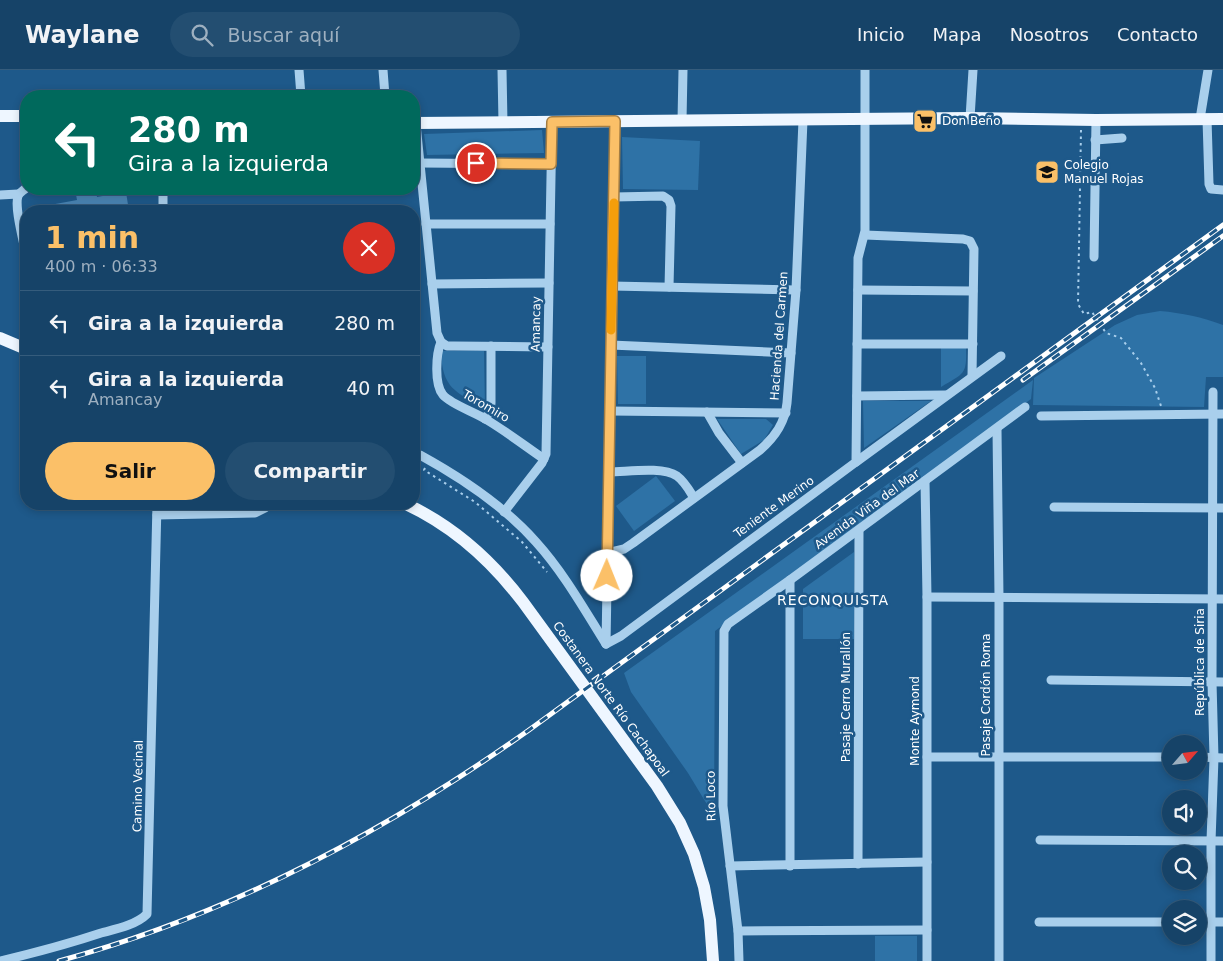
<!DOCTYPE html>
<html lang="es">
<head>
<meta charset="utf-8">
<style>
	:root { --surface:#164368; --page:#234e71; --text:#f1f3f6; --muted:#9eb0c0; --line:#355c7c; --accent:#fbc068 }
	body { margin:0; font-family:"DejaVu Sans",sans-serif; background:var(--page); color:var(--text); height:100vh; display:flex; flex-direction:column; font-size:19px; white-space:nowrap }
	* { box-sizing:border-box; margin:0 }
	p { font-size:16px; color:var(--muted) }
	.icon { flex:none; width:28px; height:28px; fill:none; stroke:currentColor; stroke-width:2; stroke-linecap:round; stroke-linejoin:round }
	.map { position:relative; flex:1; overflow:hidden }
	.sheet { position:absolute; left:20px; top:135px; width:400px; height:305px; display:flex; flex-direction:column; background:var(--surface); border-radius:20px; box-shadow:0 2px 8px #0003,0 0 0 1px var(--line) }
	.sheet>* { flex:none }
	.hud { position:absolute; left:20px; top:20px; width:400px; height:105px; border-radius:20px; box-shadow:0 2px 8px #0003,0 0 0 1px var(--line); background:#00695c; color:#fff; overflow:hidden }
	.needle { width:32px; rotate:62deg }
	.controls { position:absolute; left:1162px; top:665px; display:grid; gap:10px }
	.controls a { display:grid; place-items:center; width:45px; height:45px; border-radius:50%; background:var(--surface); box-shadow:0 2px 8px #0003,0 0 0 1px var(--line); font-size:25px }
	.pin { position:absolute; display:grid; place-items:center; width:42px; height:42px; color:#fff; margin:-21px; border:2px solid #fff; border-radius:50%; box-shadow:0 1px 5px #0007 }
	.me { position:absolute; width:55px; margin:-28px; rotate:1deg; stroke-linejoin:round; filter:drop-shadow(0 0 4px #0008) }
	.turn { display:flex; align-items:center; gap:18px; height:105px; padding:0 25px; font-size:22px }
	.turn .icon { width:65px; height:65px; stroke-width:2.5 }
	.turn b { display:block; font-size:35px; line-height:42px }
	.round { display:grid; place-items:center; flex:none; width:52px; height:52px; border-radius:26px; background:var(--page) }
	.head { display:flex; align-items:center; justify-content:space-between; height:85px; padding:0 25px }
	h1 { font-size:30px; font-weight:600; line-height:38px; color:var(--accent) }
	.cta { display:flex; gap:10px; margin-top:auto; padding:10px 25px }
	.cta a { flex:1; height:58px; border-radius:30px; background:var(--accent); color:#111; font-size:20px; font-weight:600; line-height:58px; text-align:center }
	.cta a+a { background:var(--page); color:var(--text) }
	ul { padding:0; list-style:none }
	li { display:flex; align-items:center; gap:15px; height:65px; padding:0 25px; border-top:1px solid var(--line) }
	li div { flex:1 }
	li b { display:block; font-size:19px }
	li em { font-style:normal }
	header { display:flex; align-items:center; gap:30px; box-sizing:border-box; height:70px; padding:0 25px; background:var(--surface); border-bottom:1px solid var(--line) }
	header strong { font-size:24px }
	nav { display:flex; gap:28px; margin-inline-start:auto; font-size:18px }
	.search { width:350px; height:45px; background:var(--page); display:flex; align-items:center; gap:12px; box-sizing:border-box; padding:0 18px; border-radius:28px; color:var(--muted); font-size:19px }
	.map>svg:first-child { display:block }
</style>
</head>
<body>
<header>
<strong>Waylane</strong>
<div class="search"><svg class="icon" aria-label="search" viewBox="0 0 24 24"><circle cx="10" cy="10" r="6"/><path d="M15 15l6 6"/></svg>Buscar aquí</div>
<nav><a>Inicio</a><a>Mapa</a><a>Nosotros</a><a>Contacto</a></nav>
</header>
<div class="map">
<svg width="1223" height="891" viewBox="0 0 1223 891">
	<rect width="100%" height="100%" fill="#1e598a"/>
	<!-- green -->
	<g fill="#2e72a6">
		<path d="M542,60L544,83L427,85L424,64Z"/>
		<path d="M622,67L700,71L698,120L623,119Z"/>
		<path d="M1160,241C1182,243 1202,247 1223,255V307H1206L1204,337L1033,335L1034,308L1115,255L1137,245Z"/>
		<path d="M941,278H966C967,305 964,303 941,317Z"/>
		<path d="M441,281H484L485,338C455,322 442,318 441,281Z"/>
		<path d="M617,286H646V334H618Z"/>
		<path d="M1033,310L1031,329L715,561L714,746L688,703L631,622L624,603Z"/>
		<path d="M863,331H931L864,378Z"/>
		<path d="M717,349H766L773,355L764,370L741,384Z"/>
		<path d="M656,406L675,431L634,461L616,436Z"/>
		<path d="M854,482V569H803V519Z"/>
		<rect x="875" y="866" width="42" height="25"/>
	</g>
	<!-- building -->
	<path fill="#4a85b4" d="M75,119H96L97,127L126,122L129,141H39V137L77,130Z"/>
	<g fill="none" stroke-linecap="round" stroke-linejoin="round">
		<!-- path -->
		<g stroke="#a9cfec" stroke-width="2" stroke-dasharray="2.5 4" stroke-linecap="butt">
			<path d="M1081,60L1078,234L1084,244L1092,242L1106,263L1121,268L1141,293L1155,318L1161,336"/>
			<path d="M425,398L424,400L475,432L522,472L547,502"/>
		</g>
		<!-- minor -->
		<g stroke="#a9cfec" stroke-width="9">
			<path d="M299,0L301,26"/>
			<path d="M383,0L385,26"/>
			<path d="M502,0L503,53"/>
			<path d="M970,48L973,0"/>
			<path d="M1200,49L1208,0"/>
			<path d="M1207,49L1209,114L1211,119L1223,120"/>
			<path d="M682,51L683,0"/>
			<path d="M416,54L437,263L441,272C436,284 434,314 443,325C452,335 475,342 487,350C507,362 525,376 544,389"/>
			<path d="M1095,70L1122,68"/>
			<path d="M420,93L551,94"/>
			<path d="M26,118C23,121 19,123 18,126C14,137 24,173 26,185"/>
			<path d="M0,125L18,124"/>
			<path d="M614,127L663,126L669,130L671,136L669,217"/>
			<path d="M163,141V119"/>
			<path d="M426,154H550"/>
			<path d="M865,165L963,169L970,171L974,179L972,306"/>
			<path d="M1094,187L1096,50"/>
			<path d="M432,214L549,213"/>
			<path d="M612,216L796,220"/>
			<path d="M858,220L973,221"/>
			<path d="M441,272L447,276H454L548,277"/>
			<path d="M857,274H973"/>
			<path d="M611,275L791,283"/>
			<path d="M857,326L946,325"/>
			<path d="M610,341L786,343"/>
			<path d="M707,342L719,363L742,393"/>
			<path d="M1041,346L1223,344"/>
			<path d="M485,349L490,341L491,333V276"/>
			<path d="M997,359L999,527V891"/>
			<path d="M420,385C462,408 504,436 536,472C564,503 584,539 606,574"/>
			<path d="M856,392L1001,286"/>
			<path d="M609,402C627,402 662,396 677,406C685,412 689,420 694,428"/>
			<path d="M925,411L927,527V891"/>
			<path d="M1054,437L1223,438"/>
			<path d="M504,442L542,393L546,384L552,52"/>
			<path d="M157,445L255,443L265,438L267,434"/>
			<path d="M607,483L624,479L633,473L760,380C775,367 785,353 787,333L796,220L803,50"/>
			<path d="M927,527L1223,529"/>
			<path d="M606,574L621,566L856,392L858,188L865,161V0"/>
			<path d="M606,574L615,51"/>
			<path d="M1051,610L1223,612"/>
			<path d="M927,687H1171"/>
			<path d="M1199,687L1223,688"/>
			<path d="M1040,770L1223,771"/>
			<path d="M858,794L859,460"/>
			<path d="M730,796L927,792"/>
			<path d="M790,796V510"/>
			<path d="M1039,852H1171"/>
			<path d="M1199,852H1223"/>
			<path d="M738,861L927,860"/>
			<path d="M0,891C34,883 68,874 101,863C116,859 136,855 147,844L157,434"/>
			<path d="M739,891L738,861L723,736L724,561L728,554L790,510L1025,337"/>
			<path d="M1211,891V771L1214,688L1212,612L1213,322"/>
		</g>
		<!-- major -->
		<g stroke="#eef6ff" stroke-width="12">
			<path d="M0,46H26"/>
			<path d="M414,53L970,48L1096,50L1223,49"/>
			<path d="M0,268L26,279"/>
			<path d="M406,434C453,456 492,491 523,532L657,716L680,753L694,784L704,817L710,850L713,891"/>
		</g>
		<!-- rail casing -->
		<g stroke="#fff" stroke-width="5">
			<g id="rail">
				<path d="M1023,310L1223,166"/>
				<path d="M59,891C230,845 385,762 529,660L1223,155"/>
			</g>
		</g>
		<!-- rail -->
		<use href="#rail" stroke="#1e598a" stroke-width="3" stroke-dasharray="9" stroke-linecap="butt"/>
	</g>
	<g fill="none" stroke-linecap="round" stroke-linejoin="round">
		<!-- route casing -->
		<g stroke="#a37d44" stroke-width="12">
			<path id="route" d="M476,93L551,94L552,52L615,51L607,506"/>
		</g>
		<!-- route -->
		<use href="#route" stroke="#fbc068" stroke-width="9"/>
		<!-- slow -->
		<path stroke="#f59e0b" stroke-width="9" d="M611,260L614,133"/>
	</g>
	<!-- icons -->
	<defs>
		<g id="supermarket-square" transform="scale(1.25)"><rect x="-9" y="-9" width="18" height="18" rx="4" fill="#fbc068" stroke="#1e598a"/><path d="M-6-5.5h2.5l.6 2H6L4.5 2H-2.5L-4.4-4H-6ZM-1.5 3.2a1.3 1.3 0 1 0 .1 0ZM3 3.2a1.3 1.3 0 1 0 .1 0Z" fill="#111"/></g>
		<g id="school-square" transform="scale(1.25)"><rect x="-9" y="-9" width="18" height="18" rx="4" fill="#fbc068" stroke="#1e598a"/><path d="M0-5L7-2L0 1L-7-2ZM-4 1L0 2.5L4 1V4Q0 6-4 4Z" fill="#111"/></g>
	</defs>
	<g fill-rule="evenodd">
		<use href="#supermarket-square" x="925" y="51"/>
		<use href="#school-square" x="1047" y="102"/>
	</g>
	<g text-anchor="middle" stroke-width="5" stroke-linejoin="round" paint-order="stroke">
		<!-- poi labels -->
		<g font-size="12" fill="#fff" stroke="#1e598a" text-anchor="start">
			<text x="942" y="55">Don Beño</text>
			<text x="1064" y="99">Colegio<tspan x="1064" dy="14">Manuel Rojas</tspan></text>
		</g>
		<!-- street labels -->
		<g font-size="12" fill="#fff" stroke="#1e598a">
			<text transform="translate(536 254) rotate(-89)" y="4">Amancay</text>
			<text transform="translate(779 266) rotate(-86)" y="4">Hacienda del Carmen</text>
			<text transform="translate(486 336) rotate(30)" y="4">Toromiro</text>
			<text transform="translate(774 437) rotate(-36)" y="4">Teniente Merino</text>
			<text transform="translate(867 439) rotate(-36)" y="4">Avenida Viña del Mar</text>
			<text transform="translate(1200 592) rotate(-90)" y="4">República de Siria</text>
			<text transform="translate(986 625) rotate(-90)" y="4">Pasaje Cordón Roma</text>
			<text transform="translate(846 627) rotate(-90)" y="4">Pasaje Cerro Murallón</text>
			<text transform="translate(611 629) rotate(54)" y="4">Costanera Norte Río Cachapoal</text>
			<text transform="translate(915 651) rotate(-90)" y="4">Monte Aymond</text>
			<text transform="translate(138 716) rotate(-89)" y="4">Camino Vecinal</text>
			<text transform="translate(711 726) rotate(-91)" y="4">Río Loco</text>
		</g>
		<!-- neighbourhood labels -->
		<g font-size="14" letter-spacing="1" fill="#fff" stroke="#1e598a">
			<text x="833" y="535">RECONQUISTA</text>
		</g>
	</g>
</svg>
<div class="controls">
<a><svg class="needle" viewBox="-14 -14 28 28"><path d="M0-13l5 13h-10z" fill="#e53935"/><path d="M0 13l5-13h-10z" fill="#9eb0c0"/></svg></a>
<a><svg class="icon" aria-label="sound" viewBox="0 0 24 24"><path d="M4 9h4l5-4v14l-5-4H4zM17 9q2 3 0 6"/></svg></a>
<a><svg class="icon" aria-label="search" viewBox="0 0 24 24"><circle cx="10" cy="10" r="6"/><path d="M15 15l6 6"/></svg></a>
<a><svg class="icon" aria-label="layers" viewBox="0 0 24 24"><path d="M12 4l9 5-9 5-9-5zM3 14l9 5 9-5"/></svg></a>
</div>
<div class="pin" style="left:476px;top:93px;background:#d93025"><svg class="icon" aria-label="arrive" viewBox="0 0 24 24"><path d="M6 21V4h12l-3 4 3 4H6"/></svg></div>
<svg class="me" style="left:607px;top:506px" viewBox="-20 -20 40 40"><circle r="19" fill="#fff"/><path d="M0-13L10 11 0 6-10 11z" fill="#fbc068"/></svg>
<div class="hud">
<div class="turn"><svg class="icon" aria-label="left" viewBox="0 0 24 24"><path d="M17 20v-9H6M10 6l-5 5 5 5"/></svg><div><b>280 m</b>Gira a la izquierda</div></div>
</div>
<section class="sheet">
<div class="head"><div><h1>1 min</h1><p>400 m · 06:33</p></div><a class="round" style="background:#d93025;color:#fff"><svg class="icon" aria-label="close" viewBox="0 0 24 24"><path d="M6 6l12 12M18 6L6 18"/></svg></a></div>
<ul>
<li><svg class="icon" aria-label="left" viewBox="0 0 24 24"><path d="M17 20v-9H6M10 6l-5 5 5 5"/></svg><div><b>Gira a la izquierda</b></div><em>280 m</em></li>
<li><svg class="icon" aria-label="left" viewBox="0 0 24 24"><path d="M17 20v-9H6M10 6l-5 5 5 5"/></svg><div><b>Gira a la izquierda</b><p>Amancay</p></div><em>40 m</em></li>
</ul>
<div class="cta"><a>Salir</a><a>Compartir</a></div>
</section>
</div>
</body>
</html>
